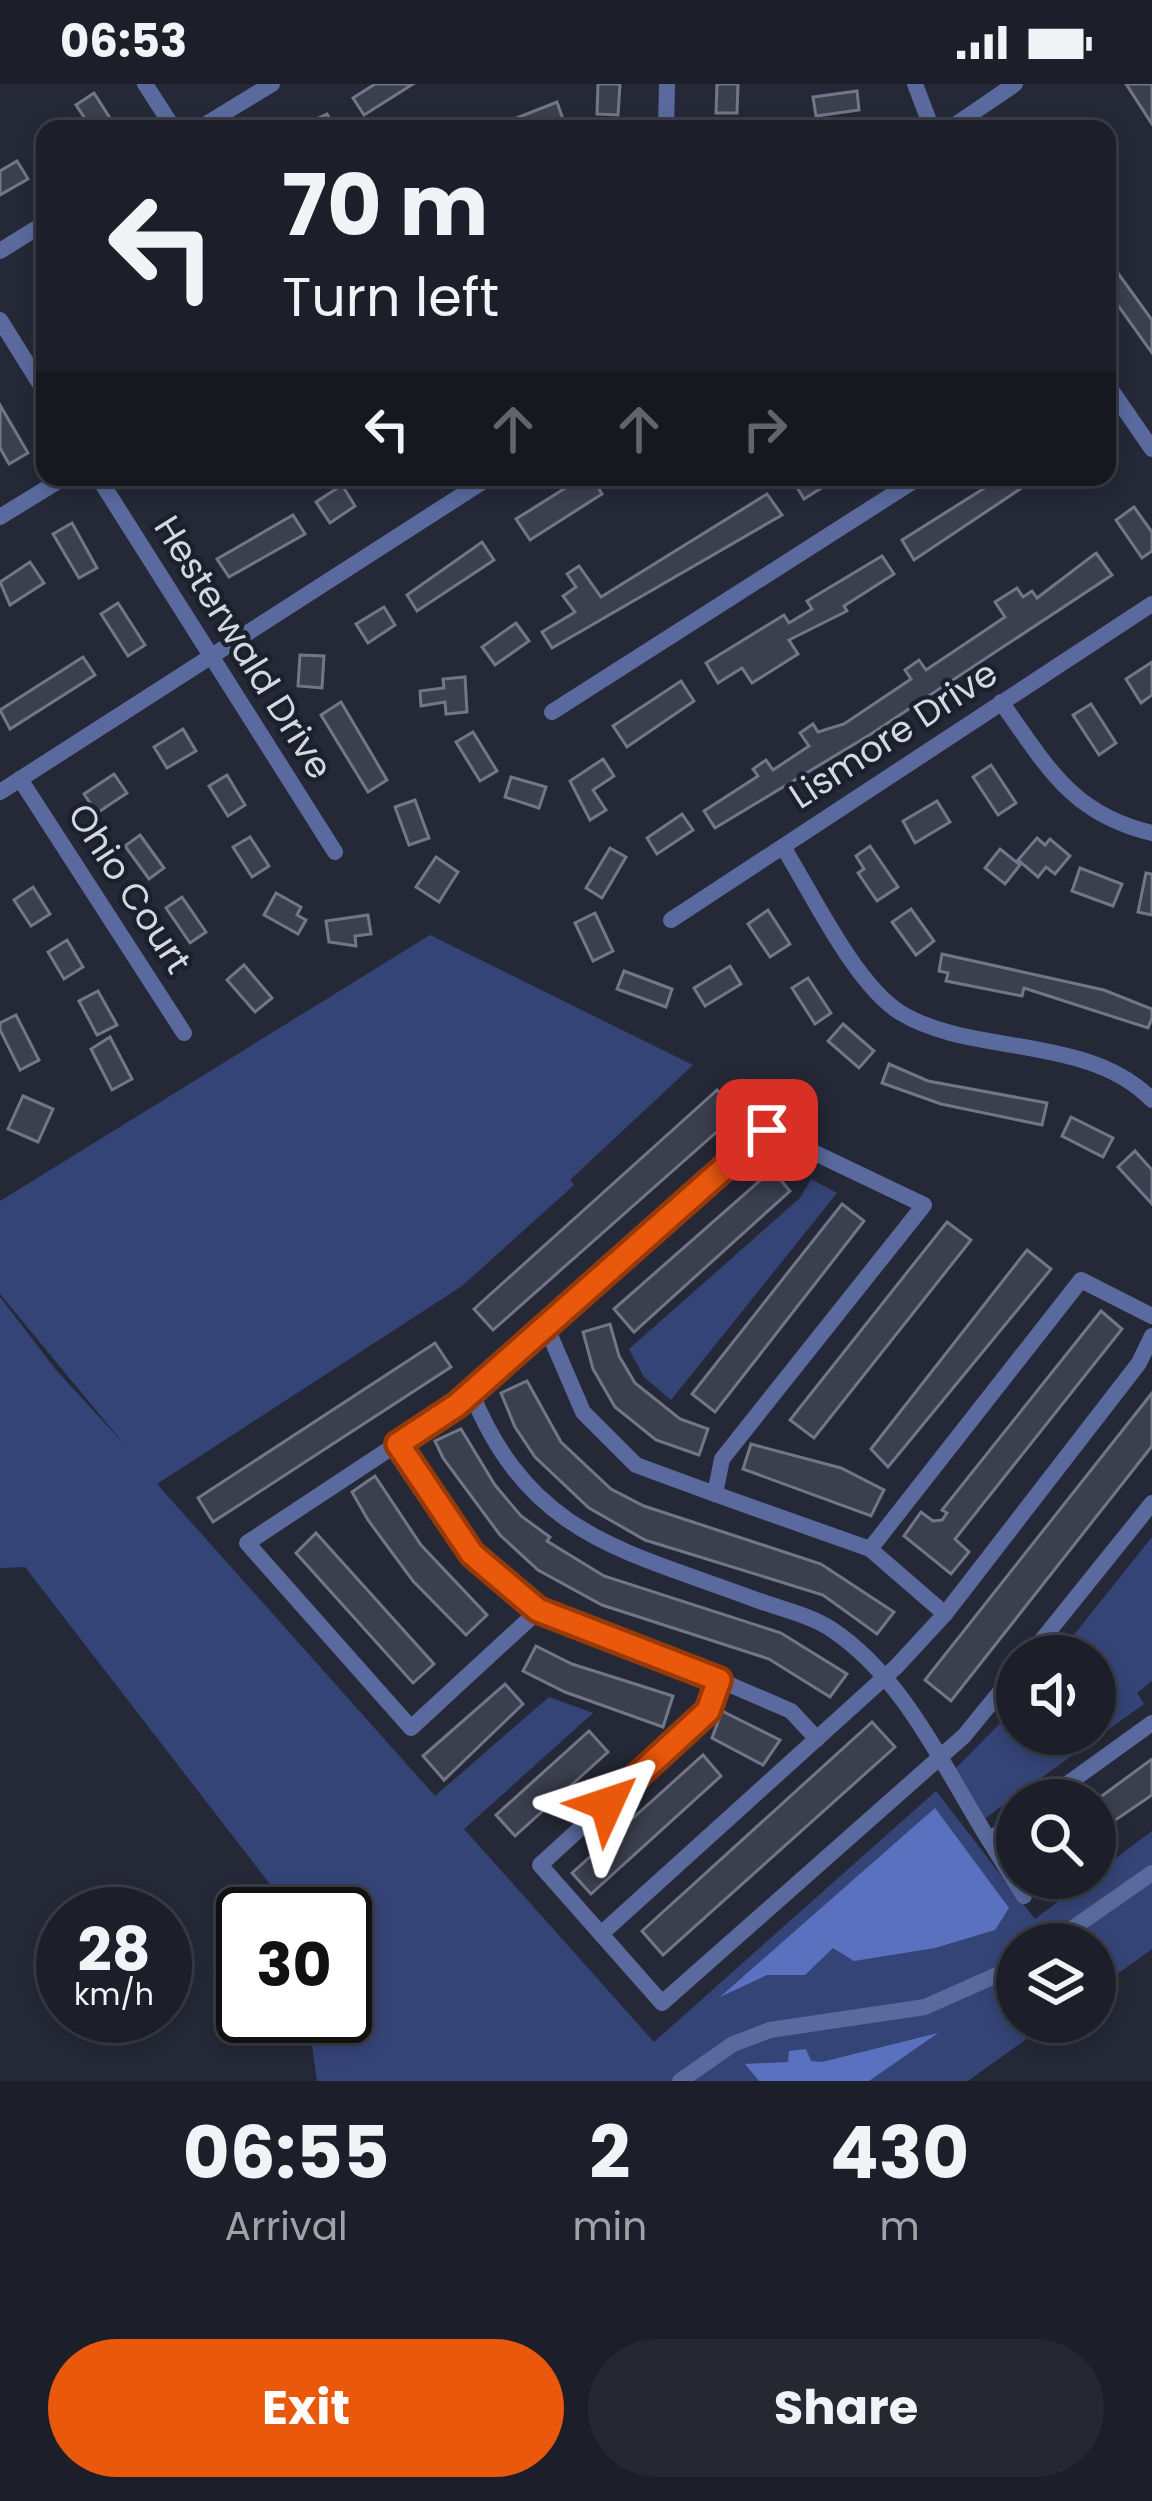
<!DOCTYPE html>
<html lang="en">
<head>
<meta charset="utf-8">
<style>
	:root { --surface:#1c1f29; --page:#252731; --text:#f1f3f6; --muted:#a0a2a8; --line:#3a3d46; --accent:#ea580c }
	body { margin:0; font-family:Poppins,sans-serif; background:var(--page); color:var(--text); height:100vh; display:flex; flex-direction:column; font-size:45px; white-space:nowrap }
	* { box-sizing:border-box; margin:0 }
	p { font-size:39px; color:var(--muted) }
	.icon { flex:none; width:66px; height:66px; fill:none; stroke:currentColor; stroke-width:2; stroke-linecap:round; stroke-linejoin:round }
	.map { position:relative; height:1997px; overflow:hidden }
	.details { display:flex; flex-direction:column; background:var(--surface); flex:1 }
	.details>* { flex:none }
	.top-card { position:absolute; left:36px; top:36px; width:1080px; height:366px; border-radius:24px; box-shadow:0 6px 18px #0003,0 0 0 3px var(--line); background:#1c1f29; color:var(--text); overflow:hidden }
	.fabs { position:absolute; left:996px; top:1551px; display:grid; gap:24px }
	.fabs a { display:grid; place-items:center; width:120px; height:120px; border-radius:50%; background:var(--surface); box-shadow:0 6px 18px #0003,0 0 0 3px var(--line); font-size:60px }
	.speed { position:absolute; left:36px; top:1803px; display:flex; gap:24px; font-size:60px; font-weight:700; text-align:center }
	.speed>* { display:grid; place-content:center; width:156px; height:156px; border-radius:50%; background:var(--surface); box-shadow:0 6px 18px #0003,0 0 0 3px var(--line); line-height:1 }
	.speed small { font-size:30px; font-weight:400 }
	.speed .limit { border:6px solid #111; border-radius:18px; background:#fff; color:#111 }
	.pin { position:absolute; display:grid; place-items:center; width:102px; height:102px; color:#fff; margin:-51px; border-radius:24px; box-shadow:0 6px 18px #0006 }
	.me { position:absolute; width:132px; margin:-66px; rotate:48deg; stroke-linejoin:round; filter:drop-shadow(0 0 9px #0008) }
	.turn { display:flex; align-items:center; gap:42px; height:252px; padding:0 48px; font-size:54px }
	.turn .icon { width:156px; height:156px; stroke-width:2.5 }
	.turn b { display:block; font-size:84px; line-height:102px }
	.lanes { display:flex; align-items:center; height:114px; padding:0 48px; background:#0003; justify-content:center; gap:60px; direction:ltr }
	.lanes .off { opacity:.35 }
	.eta { display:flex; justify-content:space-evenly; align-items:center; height:204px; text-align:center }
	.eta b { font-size:72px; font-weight:700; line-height:84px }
	.cta { display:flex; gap:24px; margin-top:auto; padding:24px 48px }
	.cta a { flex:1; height:138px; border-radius:72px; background:var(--accent); color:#fff; font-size:48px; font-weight:700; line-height:138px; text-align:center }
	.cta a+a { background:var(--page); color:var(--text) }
	.status { display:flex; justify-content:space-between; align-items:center; height:84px; padding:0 60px; background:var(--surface); direction:ltr }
	.status svg { height:33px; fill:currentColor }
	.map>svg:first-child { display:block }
</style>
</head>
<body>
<div class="status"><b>06:53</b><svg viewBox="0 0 49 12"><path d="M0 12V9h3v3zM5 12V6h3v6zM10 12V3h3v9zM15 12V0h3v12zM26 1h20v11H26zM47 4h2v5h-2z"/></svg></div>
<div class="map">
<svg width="1152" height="1997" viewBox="0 0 1152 1997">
	<rect width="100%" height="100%" fill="#252937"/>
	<!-- green -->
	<g fill="#354477">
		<path d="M430,851L693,981L570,1096L574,1101L462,1202L157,1400L435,1712L549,1613L593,1629L464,1745L654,1958L936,1707L1035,1835L1152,1747V1865L1095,1906V1860H1017V1938H1050L968,1997H317L308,1932H345V1830H293L25,1483L0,1484V1213L56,1286L124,1360L0,1210V1117Z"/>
		<path d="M811,1095L837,1109L671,1316L644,1293L629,1265L800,1114Z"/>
		<path d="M1152,1453V1597L1137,1609L1144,1620L984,1735L952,1688L1017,1622V1650H1095V1572H1057Z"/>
	</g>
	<!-- water -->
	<g fill="#5a71c0">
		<path d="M935,1724L1009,1824L995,1846L935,1864L854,1877L833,1864L805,1891H767L720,1913Z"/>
		<path d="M938,1949L869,1997H759L745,1980L788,1978L789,1967L806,1965L811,1977L822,1978Z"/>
	</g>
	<!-- building -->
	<g fill="#3b404f" stroke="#717788" stroke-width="3">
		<path d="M375,0H413L364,31L353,14Z"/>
		<path d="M598,0H620L618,31L597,30Z"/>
		<path d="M717,0H738L737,29H716Z"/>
		<path d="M1126,0H1152V40Z"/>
		<path d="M857,7L859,26L816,32L813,13Z"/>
		<path d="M94,9L117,45H92L76,21Z"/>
		<path d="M557,18L564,38L544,45H489Z"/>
		<path d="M327,30L335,45H296Z"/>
		<path d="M17,77L28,95L0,111V87Z"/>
		<path d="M1107,174L1152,236V269L1107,206Z"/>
		<path d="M0,321L28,369L9,380L0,364Z"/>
		<path d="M583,393H592L602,410L530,456L516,435Z"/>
		<path d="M791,393H839L804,415Z"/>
		<path d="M1002,393H1038L914,476L902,456Z"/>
		<path d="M342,401L355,422L330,439L316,418Z"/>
		<path d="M767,410L782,431L552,564L542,548L575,528L563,512L576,503L567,490L579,482L601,513Z"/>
		<path d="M1134,423L1152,448V467L1142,474L1116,436Z"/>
		<path d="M293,431L305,450L229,493L217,475Z"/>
		<path d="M72,439L97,484L79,494L53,450Z"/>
		<path d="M482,458L494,476L417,527L407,511Z"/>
		<path d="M1096,469L1112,491L871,650L715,744L704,727L758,692L753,685L766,676L773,686L809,662L800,649L813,640L818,648L844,640L911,595L905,586L919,576L926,586L1005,533L995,518L1017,504L1023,513L1032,507L1037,514Z"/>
		<path d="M882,472L894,490L844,522L847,527L789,556L798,570L752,599L742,584L718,599L706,579L784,531L789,539L812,525L807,517Z"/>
		<path d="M30,478L44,499L10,521L0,498Z"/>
		<path d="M118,519L145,561L128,572L101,530Z"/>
		<path d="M384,523L395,541L368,559L356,540Z"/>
		<path d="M516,539L529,557L495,581L482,563Z"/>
		<path d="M300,571L324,572L322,604L298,602Z"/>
		<path d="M83,573L95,591L10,645L0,626Z"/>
		<path d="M1152,578V611L1141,619L1126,595Z"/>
		<path d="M465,593L467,628L446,630L445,618L421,622L420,607L444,604L443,595Z"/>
		<path d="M681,597L694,617L627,663L613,642Z"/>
		<path d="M341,618L387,696L368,708L321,631Z"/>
		<path d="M1091,620L1116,659L1099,671L1073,631Z"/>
		<path d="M183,645L196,667L167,684L154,663Z"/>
		<path d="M473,648L497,687L480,697L456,658Z"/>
		<path d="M603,675L614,692L593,706L606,726L590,736L570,697Z"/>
		<path d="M991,681L1016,719L998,731L973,693Z"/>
		<path d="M114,690L127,709L97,729L84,710Z"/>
		<path d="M227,691L245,721L228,732L209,702Z"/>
		<path d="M511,693L546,703L539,724L505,713Z"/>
		<path d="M415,716L429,754L409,761L395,723Z"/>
		<path d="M937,717L950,738L915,759L903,737Z"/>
		<path d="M682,730L693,746L657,770L647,754Z"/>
		<path d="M140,751L164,784L149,795L125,762Z"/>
		<path d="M250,753L269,782L252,793L233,763Z"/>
		<path d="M1037,754L1045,761L1050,755L1070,772L1055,790L1046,783L1038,793L1018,776Z"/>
		<path d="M870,762L898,803L877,817L858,789L864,785L856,772Z"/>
		<path d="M610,764L626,773L602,814L586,804Z"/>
		<path d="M1000,765L1020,781L1005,800L985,784Z"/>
		<path d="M436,773L458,788L439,818L416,803Z"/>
		<path d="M1080,784L1122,800L1113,822L1072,807Z"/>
		<path d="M1146,789L1152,790V831L1138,828Z"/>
		<path d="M33,803L50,830L31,842L14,816Z"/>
		<path d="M276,809L301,823L297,831L306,836L298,850L264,831Z"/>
		<path d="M182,813L206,848L190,859L166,824Z"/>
		<path d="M911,825L934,857L916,871L892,838Z"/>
		<path d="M768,826L790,860L770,873L748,840Z"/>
		<path d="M595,829L613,867L593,877L575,839Z"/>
		<path d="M368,831L371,850L355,852L356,862L329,858L326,837Z"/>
		<path d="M67,856L83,883L64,895L48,868Z"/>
		<path d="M942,870L1104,906L1152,925V934L1148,944L1024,904L1022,912L946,897L948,889L939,887Z"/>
		<path d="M244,881L272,914L255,928L227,896Z"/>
		<path d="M730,882L741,900L705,922L694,904Z"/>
		<path d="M624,887L672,905L666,923L617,905Z"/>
		<path d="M808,894L831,929L815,940L792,904Z"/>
		<path d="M98,907L117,941L97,951L79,917Z"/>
		<path d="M16,931L39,976L20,986L0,946V939Z"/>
		<path d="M843,940L874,967L859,984L828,957Z"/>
		<path d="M110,953L132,995L112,1006L91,965Z"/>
		<path d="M889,980L928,997L1047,1019L1042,1041L941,1020L882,999Z"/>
		<path d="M717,1006L738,1029L493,1246L474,1225Z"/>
		<path d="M23,1012L53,1025L38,1058L8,1045Z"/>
		<path d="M1071,1033L1113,1054L1103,1073L1062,1052Z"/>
		<path d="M1135,1067L1152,1086V1120L1118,1083Z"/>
		<path d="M772,1086L790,1107L634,1248L614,1225Z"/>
		<path d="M842,1120L864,1137L715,1328L692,1310Z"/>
		<path d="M947,1138L971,1156L814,1354L790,1336Z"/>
		<path d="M1027,1166L1051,1185L888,1383L871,1365Z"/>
		<path d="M1101,1227L1122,1245L955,1455L969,1468L951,1490L904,1452L921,1428L933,1437L942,1436L947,1429L942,1426Z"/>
		<path d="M610,1240L619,1272L635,1299L680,1335L708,1345L699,1371L656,1356L615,1323L593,1285L583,1248Z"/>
		<path d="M435,1259L451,1283L213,1438L198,1414Z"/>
		<path d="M527,1297L561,1358L611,1405L644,1422L821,1480L894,1528L877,1550L823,1511L645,1456L589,1424L535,1373L515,1343L501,1309Z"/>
		<path d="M1152,1309V1362L951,1617L925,1596Z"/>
		<path d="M461,1345L495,1401L521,1432L550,1453L547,1457L604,1492L781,1549L847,1590L830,1613L769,1575L602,1521L538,1486L500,1451L443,1374L435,1357Z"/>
		<path d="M751,1360L841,1384L884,1406L871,1432L743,1385Z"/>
		<path d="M375,1392L421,1461L487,1531L466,1551L413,1497L368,1436L352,1408Z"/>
		<path d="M316,1449L434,1580L413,1599L296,1469Z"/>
		<path d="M536,1562L572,1580L673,1612L663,1643L565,1608L523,1587Z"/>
		<path d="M505,1600L523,1620L444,1696L423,1672Z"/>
		<path d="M722,1627L780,1656L763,1681L712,1654Z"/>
		<path d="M872,1638L895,1663L663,1871L642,1847Z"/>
		<path d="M589,1647L608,1668L515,1752L496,1731Z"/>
		<path d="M703,1671L721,1692L591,1810L572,1789Z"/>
		<path d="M1152,1675V1711L1095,1750V1717Z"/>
	</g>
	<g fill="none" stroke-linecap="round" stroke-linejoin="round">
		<!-- street -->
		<g stroke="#5a6a9e" stroke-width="16">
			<path d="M145,0L174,45"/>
			<path d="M915,0L932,45"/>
			<path d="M198,45L272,0"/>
			<path d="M666,45L667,0"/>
			<path d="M949,45L1015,0"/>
			<path d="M0,167L45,139"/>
			<path d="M0,236L45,308"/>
			<path d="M1107,300L1152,365"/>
			<path d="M98,393L335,768"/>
			<path d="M0,433L65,393"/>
			<path d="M1001,618C1047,682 1071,730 1152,749"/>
			<path d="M552,628L920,393"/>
			<path d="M20,695L184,949"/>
			<path d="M0,708L490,393"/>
			<path d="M783,763C812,809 855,901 901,929C971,972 1088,950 1152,1016"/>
			<path d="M671,836L1152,520"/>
			<path d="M546,1242L583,1328L636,1381L715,1410"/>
			<path d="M471,1308C530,1453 624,1466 754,1515C778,1524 810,1531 831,1545C904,1593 944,1684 989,1756L1017,1736"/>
			<path d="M398,1360L472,1470L539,1526"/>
			<path d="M870,1465L1081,1196L1152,1232"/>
			<path d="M1029,1572L1152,1419"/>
			<path d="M1017,1587L964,1652L662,1919L540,1781L708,1627L719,1596L539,1526L411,1644L247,1459L456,1321L767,1046L924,1121L722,1375L715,1410L870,1465L945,1530L1139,1279L1152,1252"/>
			<path d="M719,1596L791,1627L817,1655"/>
			<path d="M1045,1716L1152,1639"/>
			<path d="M989,1756L1024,1812"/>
			<path d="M601,1850L896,1583L945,1530"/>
			<path d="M1050,1860L1152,1789"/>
			<path d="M680,1997L733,1960L770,1946L925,1923L1017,1882"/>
		</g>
	</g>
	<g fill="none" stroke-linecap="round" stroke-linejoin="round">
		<!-- route casing -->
		<g stroke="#983908" stroke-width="30">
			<path id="route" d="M607,1720L708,1627L719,1596L538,1526L472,1470L398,1360L457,1321L767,1046"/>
		</g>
		<!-- route -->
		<use href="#route" stroke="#ea580c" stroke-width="21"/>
	</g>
	<g text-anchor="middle" stroke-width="9" stroke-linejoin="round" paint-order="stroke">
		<!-- street labels -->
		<g font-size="36" fill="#d5d8e1" stroke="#1b202d">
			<text transform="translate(244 563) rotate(58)" y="13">Hesterwald Drive</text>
			<text transform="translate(893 650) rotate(-33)" y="13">Lismore Drive</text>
			<text transform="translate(130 804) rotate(57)" y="13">Ohio Court</text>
		</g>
	</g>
</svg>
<div class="fabs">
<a><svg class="icon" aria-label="sound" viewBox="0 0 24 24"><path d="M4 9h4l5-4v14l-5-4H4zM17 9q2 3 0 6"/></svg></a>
<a><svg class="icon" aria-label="search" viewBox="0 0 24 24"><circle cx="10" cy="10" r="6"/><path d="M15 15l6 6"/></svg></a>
<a><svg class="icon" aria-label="layers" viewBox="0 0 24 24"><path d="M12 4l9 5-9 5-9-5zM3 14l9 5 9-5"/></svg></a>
</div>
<div class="speed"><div>28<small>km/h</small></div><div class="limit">30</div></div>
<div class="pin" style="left:767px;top:1046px;background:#d93025"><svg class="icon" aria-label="arrive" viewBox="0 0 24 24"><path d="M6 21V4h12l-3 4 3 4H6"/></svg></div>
<svg class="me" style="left:607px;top:1720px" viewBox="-20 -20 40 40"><path d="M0-17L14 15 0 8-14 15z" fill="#ea580c" stroke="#fff" stroke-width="4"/></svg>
<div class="top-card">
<div class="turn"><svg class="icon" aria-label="left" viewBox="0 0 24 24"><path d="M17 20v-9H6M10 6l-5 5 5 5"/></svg><div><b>70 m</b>Turn left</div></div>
<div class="lanes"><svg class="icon" aria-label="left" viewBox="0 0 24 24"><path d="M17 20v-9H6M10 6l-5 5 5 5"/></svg><svg class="icon off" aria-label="ahead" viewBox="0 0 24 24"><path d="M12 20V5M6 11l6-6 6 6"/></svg><svg class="icon off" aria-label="ahead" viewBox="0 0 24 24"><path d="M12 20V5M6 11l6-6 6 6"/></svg><svg class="icon off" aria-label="right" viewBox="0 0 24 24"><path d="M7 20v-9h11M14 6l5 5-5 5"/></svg></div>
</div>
</div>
<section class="details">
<div class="eta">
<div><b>06:55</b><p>Arrival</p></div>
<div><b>2</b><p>min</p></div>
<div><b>430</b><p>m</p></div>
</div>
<div class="cta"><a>Exit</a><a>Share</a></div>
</section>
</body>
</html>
